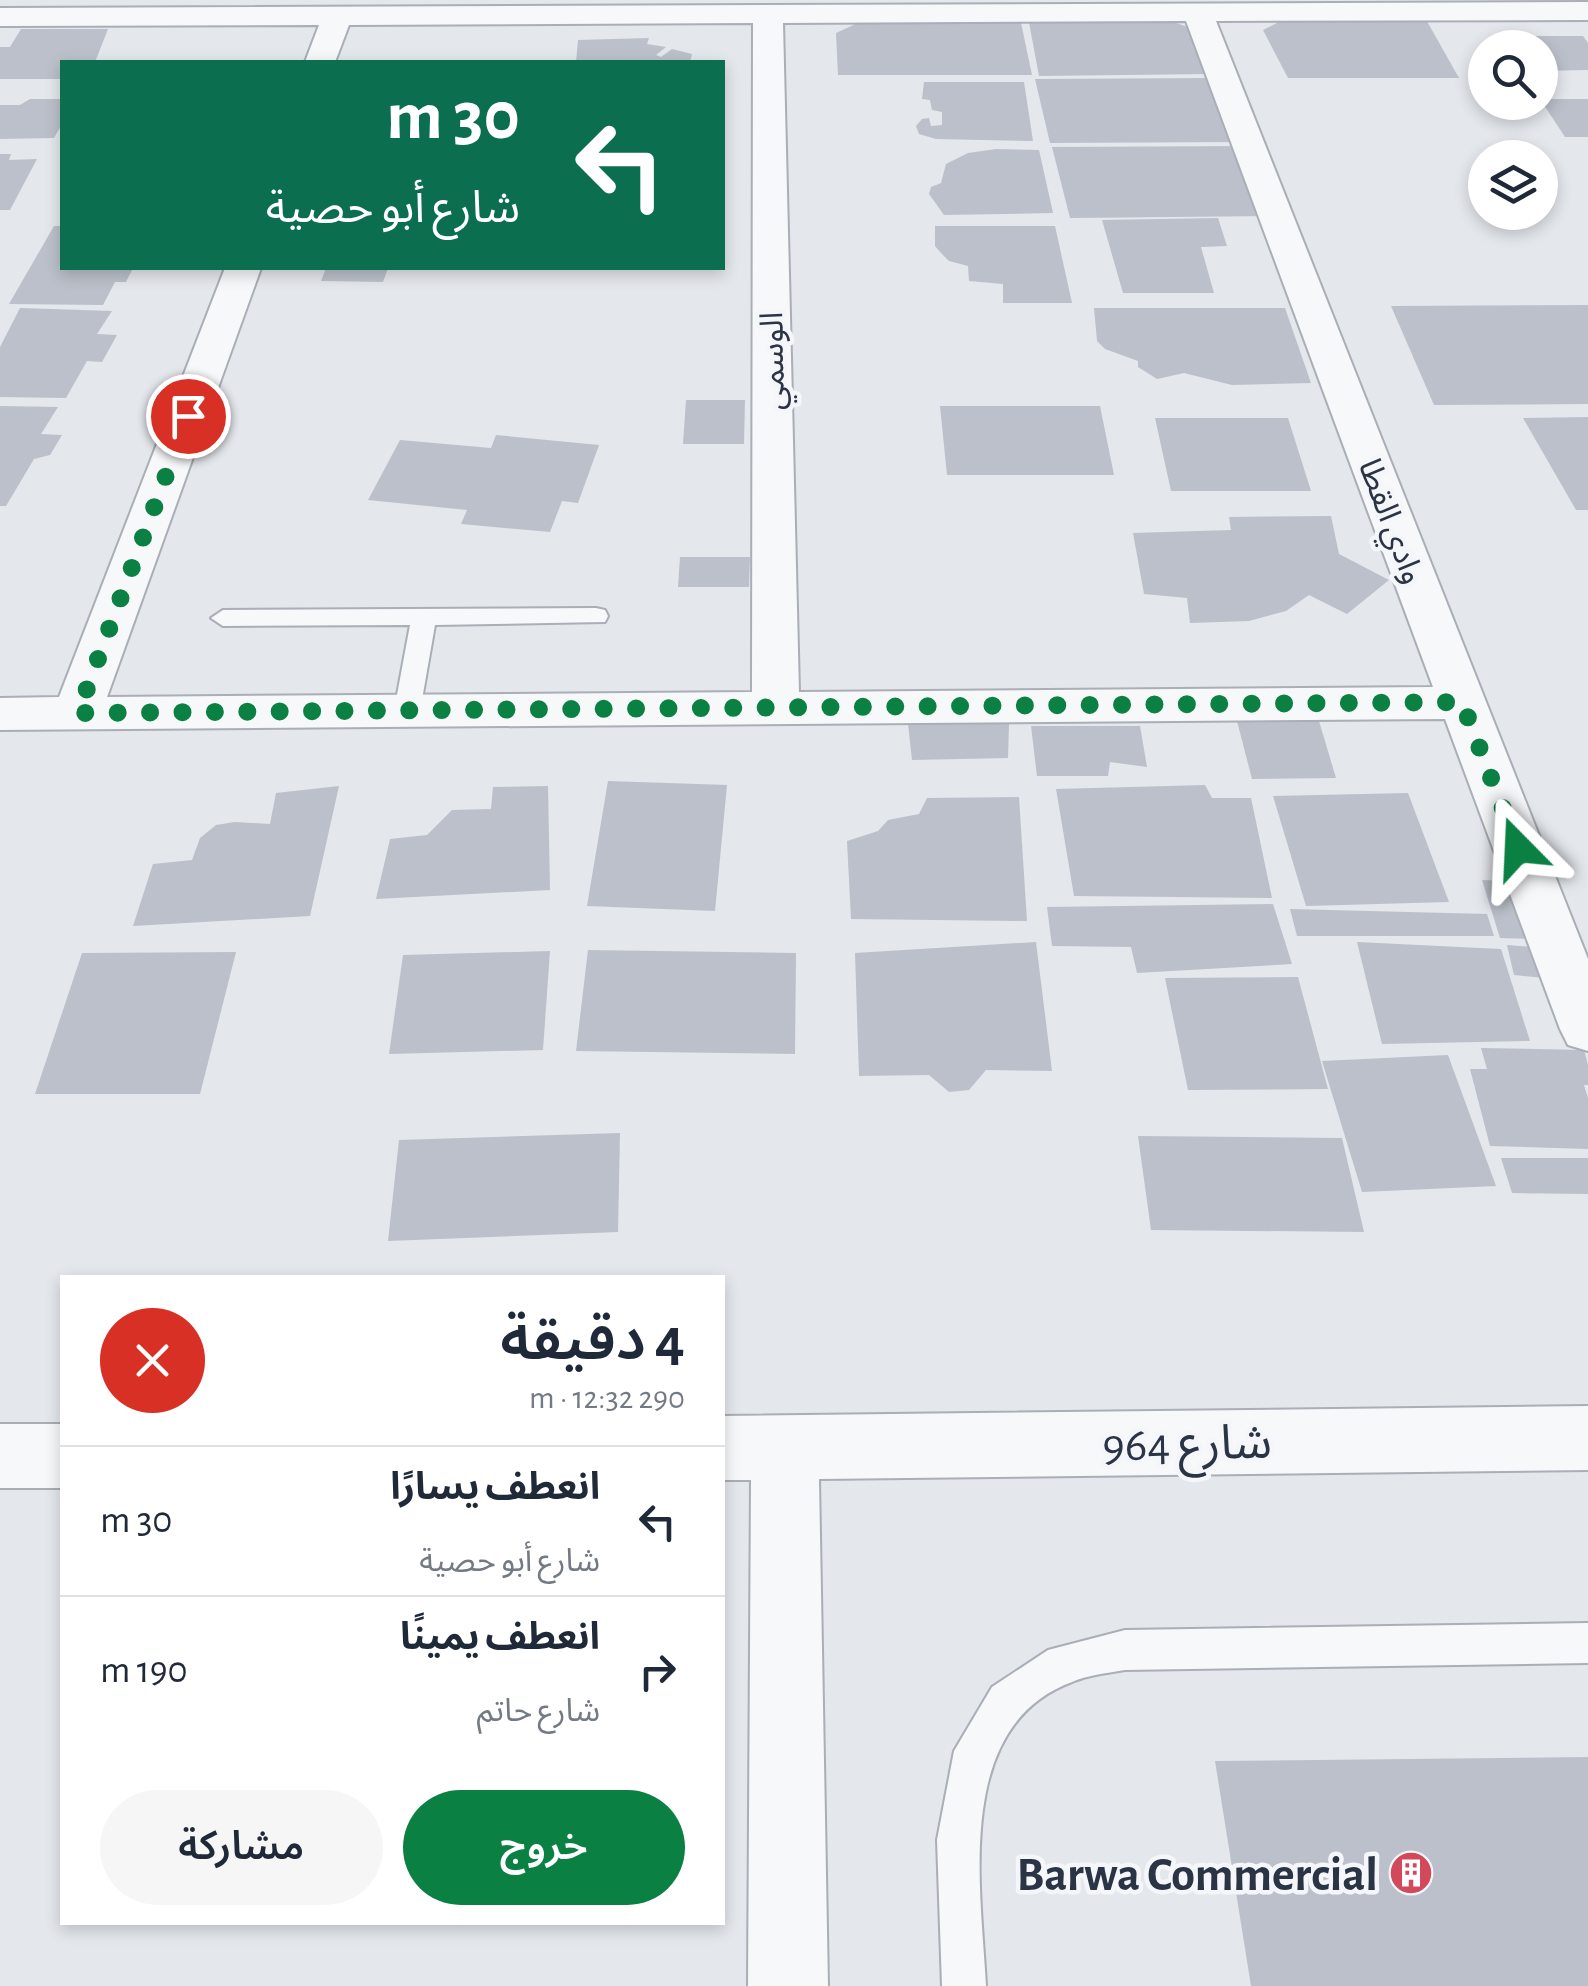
<!DOCTYPE html>
<html lang="ar">
<head>
<meta charset="utf-8">
<style>
	:root { --surface:#fff; --page:#f6f6f7; --text:#1f2937; --muted:#747a83; --line:#e0e1e3; --accent:#0b8043 }
	body { margin:0; font-family:"Alegreya Sans","Noto Sans Arabic",sans-serif; background:var(--page); color:var(--text); direction:rtl; height:100vh; display:flex; flex-direction:column; font-size:38px; white-space:nowrap }
	* { box-sizing:border-box; margin:0 }
	p { font-size:32px; color:var(--muted) }
	.icon { flex:none; width:55px; height:55px; fill:none; stroke:currentColor; stroke-width:2; stroke-linecap:round; stroke-linejoin:round }
	.map { position:relative; flex:1; overflow:hidden; direction:ltr }
	.details { position:absolute; left:60px; top:1275px; width:665px; height:650px; display:flex; flex-direction:column; background:var(--surface); border-radius:0px; box-shadow:0 5px 15px #0003; direction:rtl }
	.details>* { flex:none }
	.guide { position:absolute; left:60px; top:60px; width:665px; height:210px; border-radius:0px; box-shadow:0 5px 15px #0003; direction:rtl; background:#0b6e4f; color:#fff; overflow:hidden }
	.tools { position:absolute; left:1468px; top:30px; display:grid; gap:20px }
	.tools a { display:grid; place-items:center; width:90px; height:90px; border-radius:50%; background:var(--surface); box-shadow:0 5px 15px #0003; font-size:50px }
	.pin { position:absolute; display:grid; place-items:center; width:85px; height:85px; color:#fff; margin:-42px; border:5px solid #fff; border-radius:50%; box-shadow:0 2px 10px #0007 }
	.me { position:absolute; width:110px; margin:-55px; rotate:339deg; stroke-linejoin:round; filter:drop-shadow(0 0 8px #0008) }
	.turn { display:flex; align-items:center; gap:35px; height:210px; padding:0 40px; font-size:45px }
	.turn .icon { width:130px; height:130px; stroke-width:2.5 }
	.turn b { display:block; font-size:70px; line-height:85px }
	.round { display:grid; place-items:center; flex:none; width:105px; height:105px; border-radius:52px; background:var(--page) }
	.head { display:flex; align-items:center; justify-content:space-between; height:170px; padding:0 40px }
	h1 { font-size:60px; font-weight:600; line-height:75px }
	.button { display:flex; gap:20px; margin-top:auto; padding:20px 40px }
	.button a { flex:1; height:115px; border-radius:60px; background:var(--accent); color:#fff; font-size:40px; font-weight:600; line-height:115px; text-align:center }
	.button a+a { background:var(--page); color:var(--text) }
	ul { padding:0; list-style:none }
	li { display:flex; align-items:center; gap:30px; height:150px; padding:0 40px; border-top:2px solid var(--line) }
	li div { flex:1 }
	li b { display:block; font-size:38px }
	li em { font-style:normal }
	.map>svg:first-child { display:block }
</style>
</head>
<body>
<div class="map">
<svg width="1588" height="1986" viewBox="0 0 1588 1986">
	<rect width="100%" height="100%" fill="#e4e7ec"/>
	<!-- building -->
	<g fill="#bbc0ca">
		<path d="M1152,15L1197,30L1210,74L1039,76L1028,17Z"/>
		<path d="M1293,15L1424,16L1459,78H1288L1263,30Z"/>
		<path d="M871,17L1020,18L1032,75H838L836,33Z"/>
		<path d="M21,29H108L95,62H62V79H0V47H10Z"/>
		<path d="M1501,36H1583L1588,43V70L1540,71V48H1508Z"/>
		<path d="M649,38L647,44L666,47L656,55L661,57L672,49L692,54L690,62H576L578,40Z"/>
		<path d="M1212,78L1237,142L1050,143L1035,79Z"/>
		<path d="M924,82H1024L1033,141L936,139L919,134L916,126L922,119L929,118L931,126L942,125V112L932,110L930,100L922,99Z"/>
		<path d="M30,99H62V124L54,138L0,139V105H20Z"/>
		<path d="M1540,99H1588V137H1565Z"/>
		<path d="M1244,146L1272,216L1070,218L1052,147Z"/>
		<path d="M996,149L1039,150L1053,213L944,215L929,194L931,187L941,183L946,164L968,153Z"/>
		<path d="M0,154H11L9,160L37,159L10,210H0Z"/>
		<path d="M1218,218L1227,246L1201,247L1214,293H1123L1102,220Z"/>
		<path d="M54,226H62V268H133L126,282H115L103,305L9,304Z"/>
		<path d="M935,226H1055L1072,303H1003V284L969,281L968,266L949,261L941,253L935,246Z"/>
		<path d="M326,268H388L383,282L321,281Z"/>
		<path d="M1588,305V404L1434,405L1391,306Z"/>
		<path d="M20,308L112,311L97,334L117,335L102,362L87,361L66,398L0,397V347Z"/>
		<path d="M1094,308H1285L1311,383L1232,385L1184,373L1157,379L1138,367V361L1105,349L1097,341Z"/>
		<path d="M686,400H745L744,444H683Z"/>
		<path d="M0,406L58,407L41,434L62,435L50,455L34,459L6,506H0Z"/>
		<path d="M940,406H1100L1114,475H947Z"/>
		<path d="M1588,417V510H1576L1523,418Z"/>
		<path d="M1155,418H1288L1311,491H1171Z"/>
		<path d="M496,435L599,445L578,503L562,501L550,532L461,524L467,510L368,500L400,440L491,448Z"/>
		<path d="M1331,516L1339,554L1389,580L1347,614L1309,595L1286,611L1249,621L1190,623L1187,598L1144,594L1133,533L1231,530L1229,517Z"/>
		<path d="M680,557H750L749,587H678Z"/>
		<path d="M1237,721H1319L1336,778L1252,779Z"/>
		<path d="M908,724H1009L1008,758L912,760Z"/>
		<path d="M1031,726H1140L1147,767L1110,762L1108,776H1037Z"/>
		<path d="M608,781L727,785L715,911L587,906Z"/>
		<path d="M1205,785L1212,798H1251L1272,898L1074,896L1056,789Z"/>
		<path d="M339,786L310,916L133,926L153,864L192,860L200,838L216,825L235,822L270,824L276,793Z"/>
		<path d="M548,786L550,890L376,899L390,839L427,835L452,810L491,809L493,787Z"/>
		<path d="M1408,793L1449,902L1306,906L1273,796Z"/>
		<path d="M1019,797L1027,921L851,919L847,841L878,831L888,820L919,814L927,798Z"/>
		<path d="M1482,880L1512,881L1531,939L1500,938Z"/>
		<path d="M1273,904L1292,964L1137,973L1131,947L1052,946L1047,907Z"/>
		<path d="M1290,909L1487,914L1494,936H1297Z"/>
		<path d="M1036,942L1052,1071L986,1070L969,1090L949,1092L929,1075L859,1076L855,953Z"/>
		<path d="M1357,942L1501,949L1530,1041L1382,1044Z"/>
		<path d="M1507,945L1548,948L1555,979L1514,975Z"/>
		<path d="M588,950L796,953L795,1054L576,1051Z"/>
		<path d="M550,951L543,1050L389,1054L403,955Z"/>
		<path d="M236,952L200,1094H35L82,953Z"/>
		<path d="M1298,977L1328,1089L1188,1090L1165,978Z"/>
		<path d="M1481,1048L1584,1050L1588,1065V1085H1584L1588,1098V1149L1490,1146L1470,1069H1487Z"/>
		<path d="M1448,1055L1496,1186L1362,1192L1322,1061Z"/>
		<path d="M620,1133L618,1232L388,1241L399,1140Z"/>
		<path d="M1138,1136L1342,1138L1364,1232L1151,1230Z"/>
		<path d="M1501,1158H1588V1194L1512,1193Z"/>
		<path d="M1588,1757V1986H1251L1215,1761Z"/>
	</g>
	<g fill="none" stroke-linecap="round" stroke-linejoin="round">
		<!-- lane casing -->
		<g stroke="#a9aeb7" stroke-width="4">
			<g id="lane">
				<path d="M596,608L605,610L608,616L605,622L435,625L420,711L416,717H398L394,711L410,625L223,626L211,618L223,610Z"/>
				<path d="M1588,1623V1663L1125,1670C1108,1673 1088,1675 1072,1682C953,1726 981,1887 986,1986H942L937,1840L954,1751L992,1687L1048,1650L1125,1630Z"/>
			</g>
		</g>
		<!-- street casing -->
		<g stroke="#a9aeb7" stroke-width="4">
			<g id="street">
				<path d="M1588,2V20L1216,21L1588,959V1051L1568,1045L1560,1029L1445,719L0,730V698L59,697L225,268H261L107,697L752,692L753,23L349,25L335,62H305L319,25L0,26V8ZM1186,21L1433,687L799,692L783,23Z"/>
				<path d="M1588,1406V1470L819,1479L828,1986H748L751,1480H722V1416Z"/>
				<rect x="0" y="1424" width="62" height="64"/>
			</g>
		</g>
		<!-- lane -->
		<use href="#lane" fill="#f7f8fa" fill-rule="evenodd"/>
		<!-- street -->
		<use href="#street" fill="#f7f8fa" fill-rule="evenodd"/>
	</g>
	<g fill="none" stroke-linecap="round" stroke-linejoin="round">
		<!-- route -->
		<path stroke="#0b8043" stroke-width="18" stroke-dasharray="0 32.4" d="M188,416L78,713L1462,702L1518,848"/>
	</g>
	<!-- icons -->
	<defs>
		<g id="building-disc" transform="scale(2.25)"><circle r="9.5" fill="#d1495b" stroke="#f4f6f9"/><path d="M-4-6H4V6H1V3H-1V6H-4ZM-2.5-4.3h1.7v1.8h-1.7ZM.8-4.3h1.7v1.8H.8ZM-2.5-1h1.7V.8h-1.7ZM.8-1h1.7V.8H.8Z" fill="#fff"/></g>
	</defs>
	<g fill-rule="evenodd">
		<use href="#building-disc" x="1411" y="1873"/>
	</g>
	<g text-anchor="middle" stroke-width="9" stroke-linejoin="round" paint-order="stroke">
		<!-- far-street labels -->
		<g font-size="32" fill="#2b3445" stroke="#f4f6f9">
			<text transform="translate(772 361) rotate(-91)" y="11">الوسمي</text>
			<text transform="translate(1392 521) rotate(69)" y="11">وادي القطا</text>
		</g>
		<!-- near-street labels -->
		<g font-size="48" fill="#2b3445" stroke="#f4f6f9">
			<text transform="translate(1187 1442) rotate(-1)" y="17">شارع 964</text>
		</g>
		<!-- near-poi labels -->
		<g font-size="48" font-weight="bold" fill="#2b3445" stroke="#f4f6f9" text-anchor="end">
			<text x="1378" y="1890">Barwa Commercial</text>
		</g>
	</g>
</svg>
<div class="tools">
<a><svg class="icon" aria-label="search" viewBox="0 0 24 24"><circle cx="10" cy="10" r="6"/><path d="M15 15l6 6"/></svg></a>
<a><svg class="icon" aria-label="layers" viewBox="0 0 24 24"><path d="M12 4l9 5-9 5-9-5zM3 14l9 5 9-5"/></svg></a>
</div>
<div class="pin" style="left:188px;top:416px;background:#d93025"><svg class="icon" aria-label="arrive" viewBox="0 0 24 24"><path d="M6 21V4h12l-3 4 3 4H6"/></svg></div>
<svg class="me" style="left:1518px;top:848px" viewBox="-20 -20 40 40"><path d="M0-17L14 15 0 8-14 15z" fill="#0b8043" stroke="#fff" stroke-width="4"/></svg>
<div class="guide">
<div class="turn"><svg class="icon" aria-label="left" viewBox="0 0 24 24"><path d="M17 20v-9H6M10 6l-5 5 5 5"/></svg><div><b>30 m</b>شارع أبو حصية</div></div>
</div>
<section class="details">
<div class="head"><div><h1>4 دقيقة</h1><p>290 m · 12:32</p></div><a class="round" style="background:#d93025;color:#fff"><svg class="icon" aria-label="close" viewBox="0 0 24 24"><path d="M6 6l12 12M18 6L6 18"/></svg></a></div>
<ul>
<li><svg class="icon" aria-label="left" viewBox="0 0 24 24"><path d="M17 20v-9H6M10 6l-5 5 5 5"/></svg><div><b>انعطف يسارًا</b><p>شارع أبو حصية</p></div><em>30 m</em></li>
<li><svg class="icon" aria-label="right" viewBox="0 0 24 24"><path d="M7 20v-9h11M14 6l5 5-5 5"/></svg><div><b>انعطف يمينًا</b><p>شارع حاتم</p></div><em>190 m</em></li>
</ul>
<div class="button"><a>خروج</a><a>مشاركة</a></div>
</section>
</div>
</body>
</html>
